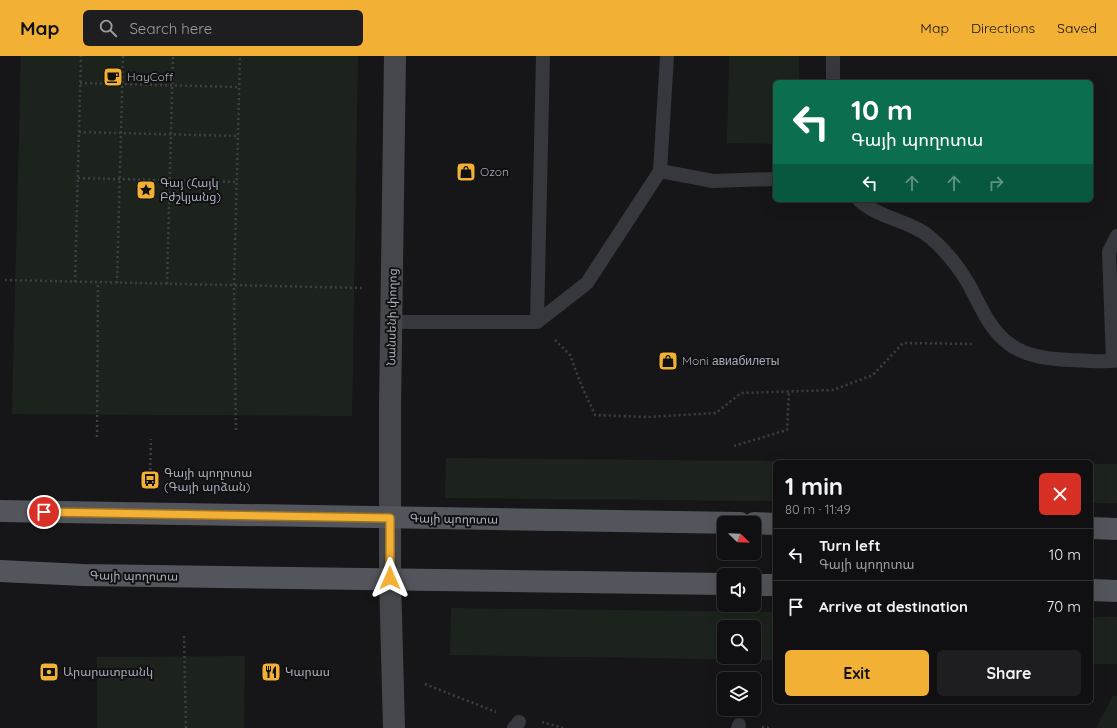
<!DOCTYPE html>
<html lang="en">
<head>
<meta charset="utf-8">
<style>
	:root { --surface:#101012; --page:#1e1e20; --text:#f1f3f6; --muted:#9c9d9f; --line:#303032; --accent:#f2b134 }
	body { margin:0; font-family:Quicksand,"Noto Sans Armenian",sans-serif; background:var(--page); color:var(--text); height:100vh; display:flex; flex-direction:column; font-size:15px; white-space:nowrap }
	* { box-sizing:border-box; margin:0 }
	p { font-size:13px; color:var(--muted) }
	.icon { flex:none; width:22px; height:22px; fill:none; stroke:currentColor; stroke-width:2; stroke-linecap:round; stroke-linejoin:round }
	.map { position:relative; flex:1; overflow:hidden }
	.panel { position:absolute; left:773px; top:404px; width:320px; height:244px; display:flex; flex-direction:column; background:var(--surface); border-radius:6px; box-shadow:0 4px 16px #0002,0 0 0 1px var(--line) }
	.panel>* { flex:none }
	.guide { position:absolute; left:773px; top:24px; width:320px; height:122px; border-radius:6px; box-shadow:0 4px 16px #0002,0 0 0 1px var(--line); background:#0b6e4f; color:#fff; overflow:hidden }
	.needle { width:26px; rotate:113deg }
	.controls { position:absolute; left:717px; top:460px; display:grid; gap:8px }
	.controls a { display:grid; place-items:center; width:44px; height:44px; border-radius:6px; background:var(--surface); box-shadow:0 4px 16px #0002,0 0 0 1px var(--line); font-size:20px }
	.pin { position:absolute; display:grid; place-items:center; width:34px; height:34px; color:#fff; margin:-17px; border:2px solid #fff; border-radius:50%; box-shadow:0 1px 4px #0007 }
	.me { position:absolute; width:44px; margin:-22px; rotate:0deg; stroke-linejoin:round; filter:drop-shadow(0 0 3px #0008) }
	.turn { display:flex; align-items:center; gap:14px; height:84px; padding:0 12px; font-size:18px }
	.turn .icon { width:52px; height:52px; stroke-width:2.5 }
	.turn b { display:block; font-size:28px; line-height:34px }
	.lanes { display:flex; align-items:center; height:38px; padding:0 12px; background:#0003; justify-content:center; gap:20px; direction:ltr }
	.lanes .off { opacity:.35 }
	.round { display:grid; place-items:center; flex:none; width:42px; height:42px; border-radius:6px; background:var(--page) }
	.overview { display:flex; align-items:center; justify-content:space-between; height:68px; padding:0 12px }
	h1 { font-size:24px; font-weight:800; line-height:30px }
	.action { display:flex; gap:8px; margin-top:auto; padding:8px 12px }
	.action a { flex:1; height:46px; border-radius:6px; background:var(--accent); color:#111; font-size:16px; font-weight:800; line-height:46px; text-align:center }
	.action a+a { background:var(--page); color:var(--text) }
	ul { padding:0; list-style:none }
	li { display:flex; align-items:center; gap:12px; height:52px; padding:0 12px; border-top:1px solid var(--line) }
	li div { flex:1 }
	li b { display:block; font-size:15px }
	li em { font-style:normal }
	header { display:flex; align-items:center; gap:24px; box-sizing:border-box; height:56px; padding:0 20px; background:var(--accent); color:#111 }
	header strong { font-size:19px }
	nav { display:flex; gap:22px; margin-inline-start:auto; font-size:14px }
	.search { width:280px; height:36px; background:var(--page); display:flex; align-items:center; gap:10px; box-sizing:border-box; padding:0 14px; border-radius:6px; color:var(--muted); font-size:15px }
	.map>svg:first-child { display:block }
</style>
</head>
<body>
<header>
<strong>Map</strong>
<div class="search"><svg class="icon" aria-label="search" viewBox="0 0 24 24"><circle cx="10" cy="10" r="6"/><path d="M15 15l6 6"/></svg>Search here</div>
<nav><a>Map</a><a>Directions</a><a>Saved</a></nav>
</header>
<div class="map">
<svg width="1117" height="672" viewBox="0 0 1117 672">
	<rect width="100%" height="100%" fill="#161618"/>
	<!-- green -->
	<g fill="#1c231d" fill-rule="evenodd">
		<path d="M21,0H358L352,360L12,358Z"/>
		<path d="M729,0H799V26H775V88L727,87Z"/>
		<path d="M446,402L882,406H775V445L445,442Z"/>
		<rect x="1091" y="408" width="26" height="39"/>
		<path d="M451,552L775,556V604L450,599ZM724,571H754V601H724Z"/>
		<rect x="1091" y="561" width="26" height="47"/>
		<path d="M245,600L244,672H97V601Z"/>
		<path d="M1113,640H1117V672H1096Z"/>
	</g>
	<g fill="none" stroke-linecap="round" stroke-linejoin="round">
		<!-- path -->
		<g stroke="#3d3f44" stroke-width="2.5" stroke-dasharray="2 3" stroke-linecap="butt">
			<path d="M80,27L239,31"/>
			<path d="M79,76L237,80"/>
			<path d="M78,122L236,126"/>
			<path d="M5,224L363,232"/>
			<path d="M75,226L81,0"/>
			<path d="M117,227L123,0"/>
			<path d="M167,228L173,0"/>
			<path d="M555,284L570,299L580,326L595,359L648,361L716,357L741,337L833,334L873,319L903,287L974,288"/>
			<path d="M236,374L234,230L240,0"/>
			<path d="M97,381L98,227"/>
			<path d="M734,390L787,374L789,335"/>
			<path d="M150,424L151,383"/>
			<path d="M184,580L186,672"/>
			<path d="M425,628L496,656"/>
			<path d="M542,666L563,672"/>
			<path d="M762,671L769,672"/>
		</g>
		<!-- lane -->
		<g stroke="#37383d" stroke-width="14">
			<path d="M833,0V26"/>
			<path d="M660,115L713,125L775,123"/>
			<path d="M859,144C880,163 910,164 931,182C946,195 958,210 968,227C980,248 988,272 1008,287C1025,301 1050,303 1071,304C1086,304 1103,307 1117,304"/>
			<path d="M392,266H537L587,227L660,115L667,0"/>
			<path d="M537,266L543,0"/>
			<path d="M1113,305L1109,196L1117,180"/>
			<path d="M514,672L519,666"/>
			<path d="M738,672L739,669"/>
		</g>
		<!-- secondary -->
		<path stroke="#45474d" stroke-width="22" d="M394,672L390,522V353L395,0"/>
		<!-- primary -->
		<g stroke="#53555c" stroke-width="22">
			<path d="M0,455L740,467"/>
			<path d="M754,467L775,468"/>
			<path d="M1091,472L1117,473"/>
			<path d="M0,515L84,519L724,528"/>
			<path d="M754,529H775"/>
			<path d="M1091,534L1117,535"/>
		</g>
	</g>
	<g fill="none" stroke-linecap="round" stroke-linejoin="round">
		<!-- route casing -->
		<g stroke="#9d7322" stroke-width="10">
			<path id="route" d="M44,456L390,462V522"/>
		</g>
		<!-- route -->
		<use href="#route" stroke="#f2b134" stroke-width="7"/>
	</g>
	<!-- icons -->
	<defs>
		<g id="cafe-square" transform="scale(1)"><rect x="-9" y="-9" width="18" height="18" rx="4" fill="#f2b134" stroke="#111113"/><path d="M-5.5-4.5H6V0H3Q3 3.5 0 3.5H-2.5Q-5.5 3.5-5.5 0ZM3-3.2v2h1.7v-2ZM-6 4.5H4V6H-6Z" fill="#111"/></g>
		<g id="shop-square" transform="scale(1)"><rect x="-9" y="-9" width="18" height="18" rx="4" fill="#f2b134" stroke="#111113"/><path d="M-5-2.5h2.3a2.7 3.5 0 0 1 5.4 0H5L5.5 6h-11ZM-1.5-2.5h3a1.5 2.3 0 0 0-3 0Z" fill="#111"/></g>
		<g id="sight-square" transform="scale(1)"><rect x="-9" y="-9" width="18" height="18" rx="4" fill="#f2b134" stroke="#111113"/><path d="M0-6L1.8-2.2L6-1.7L2.9 1.2L3.7 5.4L0 3.3L-3.7 5.4L-2.9 1.2L-6-1.7L-1.8-2.2Z" fill="#111"/></g>
		<g id="bus-square" transform="scale(1)"><rect x="-9" y="-9" width="18" height="18" rx="4" fill="#f2b134" stroke="#111113"/><path d="M-5-6H5V4H4V6H2V4H-2V6H-4V4H-5ZM-3.5-4V0h7V-4ZM-3.5 1.2v1.5H-2V1.2ZM2 1.2v1.5H3.5V1.2Z" fill="#111"/></g>
		<g id="bank-square" transform="scale(1)"><rect x="-9" y="-9" width="18" height="18" rx="4" fill="#f2b134" stroke="#111113"/><path d="M-6-4H6V4H-6ZM0-2.3a2.3 2.3 0 1 0 0 4.6a2.3 2.3 0 1 0 0-4.6Z" fill="#111"/></g>
		<g id="restaurant-square" transform="scale(1)"><rect x="-9" y="-9" width="18" height="18" rx="4" fill="#f2b134" stroke="#111113"/><path d="M-5-6h1v4h1v-4h1v4h1v-4h1v5L-1.5 .5V6h-2V.5L-5-1ZM5-6V6H3V1.5H1.5Q1.5-4 5-6Z" fill="#111"/></g>
	</defs>
	<g fill-rule="evenodd">
		<use href="#cafe-square" x="113" y="21"/>
		<use href="#shop-square" x="466" y="116"/>
		<use href="#sight-square" x="146" y="134"/>
		<use href="#shop-square" x="668" y="305"/>
		<use href="#bus-square" x="150" y="424"/>
		<use href="#bank-square" x="49" y="616"/>
		<use href="#restaurant-square" x="271" y="616"/>
	</g>
	<g text-anchor="middle" stroke-width="4" stroke-linejoin="round" paint-order="stroke">
		<!-- poi labels -->
		<g font-size="12" fill="#a8adb8" stroke="#111113" text-anchor="start">
			<text x="127" y="25">HayCoff</text>
			<text x="480" y="120">Ozon</text>
			<text x="160" y="131">Գայ (Հայկ<tspan x="160" dy="14">Բժշկյանց)</tspan></text>
			<text x="682" y="309">Moni авиабилеты</text>
			<text x="164" y="421">Գայի պողոտա<tspan x="164" dy="14">(Գայի արձան)</tspan></text>
			<text x="63" y="620">Արարատբանկ</text>
			<text x="285" y="620">Կարաս</text>
		</g>
		<!-- street labels -->
		<g font-size="12" fill="#a8adb8" stroke="#111113">
			<text transform="translate(392 261) rotate(-89)" y="4">Նանսենի փողոց</text>
			<text transform="translate(454 463) rotate(1)" y="4">Գայի պողոտա</text>
			<text transform="translate(134 520) rotate(1)" y="4">Գայի պողոտա</text>
		</g>
	</g>
</svg>
<div class="controls">
<a><svg class="needle" viewBox="-14 -14 28 28"><path d="M0-13l5 13h-10z" fill="#e53935"/><path d="M0 13l5-13h-10z" fill="#9c9d9f"/></svg></a>
<a><svg class="icon" aria-label="sound" viewBox="0 0 24 24"><path d="M4 9h4l5-4v14l-5-4H4zM17 9q2 3 0 6"/></svg></a>
<a><svg class="icon" aria-label="search" viewBox="0 0 24 24"><circle cx="10" cy="10" r="6"/><path d="M15 15l6 6"/></svg></a>
<a><svg class="icon" aria-label="layers" viewBox="0 0 24 24"><path d="M12 4l9 5-9 5-9-5zM3 14l9 5 9-5"/></svg></a>
</div>
<div class="pin" style="left:44px;top:456px;background:#d93025"><svg class="icon" aria-label="arrive" viewBox="0 0 24 24"><path d="M6 21V4h12l-3 4 3 4H6"/></svg></div>
<svg class="me" style="left:390px;top:522px" viewBox="-20 -20 40 40"><path d="M0-17L14 15 0 8-14 15z" fill="#f2b134" stroke="#fff" stroke-width="4"/></svg>
<div class="guide">
<div class="turn"><svg class="icon" aria-label="left" viewBox="0 0 24 24"><path d="M17 20v-9H6M10 6l-5 5 5 5"/></svg><div><b>10 m</b>Գայի պողոտա</div></div>
<div class="lanes"><svg class="icon" aria-label="left" viewBox="0 0 24 24"><path d="M17 20v-9H6M10 6l-5 5 5 5"/></svg><svg class="icon off" aria-label="ahead" viewBox="0 0 24 24"><path d="M12 20V5M6 11l6-6 6 6"/></svg><svg class="icon off" aria-label="ahead" viewBox="0 0 24 24"><path d="M12 20V5M6 11l6-6 6 6"/></svg><svg class="icon off" aria-label="right" viewBox="0 0 24 24"><path d="M7 20v-9h11M14 6l5 5-5 5"/></svg></div>
</div>
<section class="panel">
<div class="overview"><div><h1>1 min</h1><p>80 m · 11:49</p></div><a class="round" style="background:#d93025;color:#fff"><svg class="icon" aria-label="close" viewBox="0 0 24 24"><path d="M6 6l12 12M18 6L6 18"/></svg></a></div>
<ul>
<li><svg class="icon" aria-label="left" viewBox="0 0 24 24"><path d="M17 20v-9H6M10 6l-5 5 5 5"/></svg><div><b>Turn left</b><p>Գայի պողոտա</p></div><em>10 m</em></li>
<li><svg class="icon" aria-label="arrive" viewBox="0 0 24 24"><path d="M6 21V4h12l-3 4 3 4H6"/></svg><div><b>Arrive at destination</b></div><em>70 m</em></li>
</ul>
<div class="action"><a>Exit</a><a>Share</a></div>
</section>
</div>
</body>
</html>
